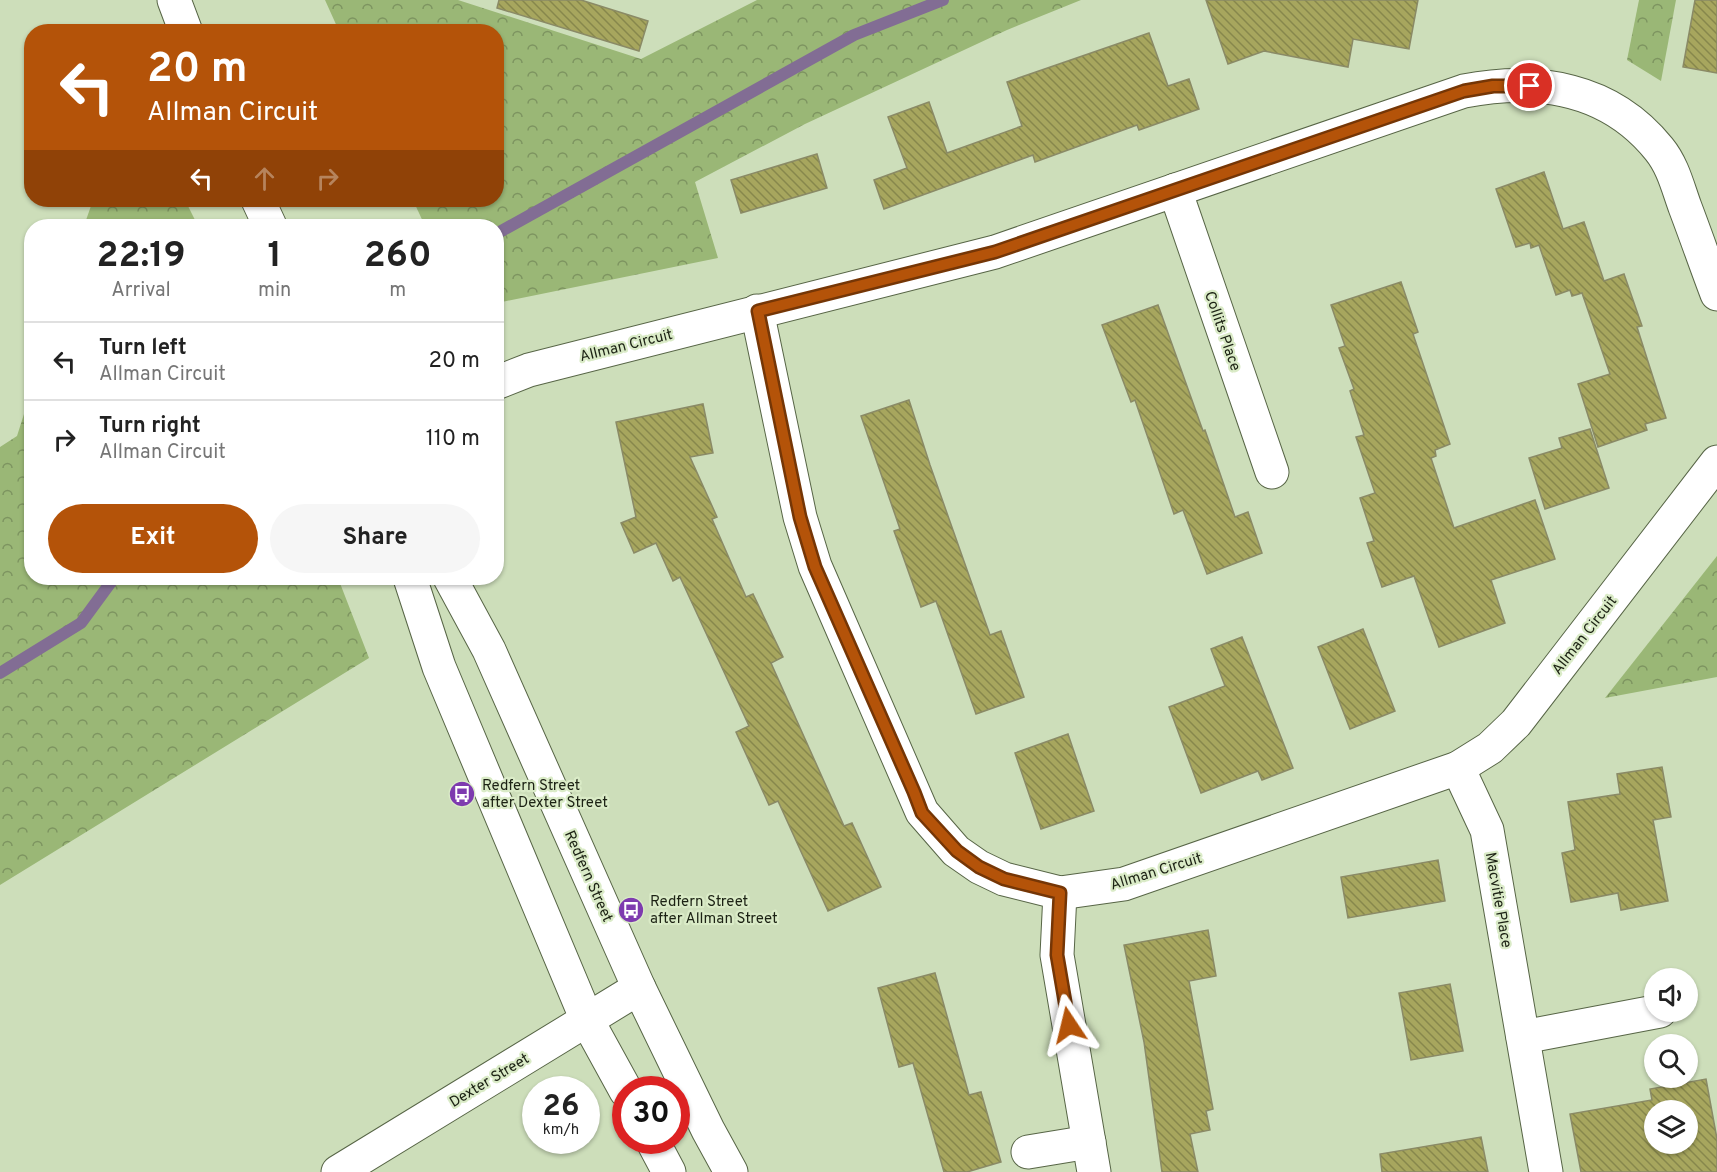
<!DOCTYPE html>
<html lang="en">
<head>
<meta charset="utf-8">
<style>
	:root { --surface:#fff; --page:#f6f6f6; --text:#222; --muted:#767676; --line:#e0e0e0; --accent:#b45309 }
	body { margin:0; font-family:Overpass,sans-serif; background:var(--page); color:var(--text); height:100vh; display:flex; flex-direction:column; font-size:22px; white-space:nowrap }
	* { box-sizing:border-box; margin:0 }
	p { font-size:20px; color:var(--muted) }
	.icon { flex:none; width:33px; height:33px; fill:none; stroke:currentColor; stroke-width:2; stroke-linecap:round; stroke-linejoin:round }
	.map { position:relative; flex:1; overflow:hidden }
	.details { position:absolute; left:24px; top:219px; width:480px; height:366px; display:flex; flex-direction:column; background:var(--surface); border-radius:24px; box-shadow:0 2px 4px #0004 }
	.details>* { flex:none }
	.banner { position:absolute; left:24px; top:24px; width:480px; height:183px; border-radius:24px; box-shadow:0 2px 4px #0004; background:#b45309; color:#fff; overflow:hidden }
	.fabs { position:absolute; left:1644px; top:968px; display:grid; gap:12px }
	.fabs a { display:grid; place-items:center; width:54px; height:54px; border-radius:50%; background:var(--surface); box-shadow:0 2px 4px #0004; font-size:30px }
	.speed { position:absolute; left:522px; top:1076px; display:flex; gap:12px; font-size:30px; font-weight:700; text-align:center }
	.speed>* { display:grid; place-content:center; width:78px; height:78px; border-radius:50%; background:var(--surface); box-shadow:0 2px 4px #0004; line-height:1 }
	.speed small { font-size:15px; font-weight:400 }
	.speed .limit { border:9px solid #d22; background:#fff; color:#111 }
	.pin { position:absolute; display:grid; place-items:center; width:51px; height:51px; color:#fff; margin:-26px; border:3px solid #fff; border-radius:50%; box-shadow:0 2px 6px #0007 }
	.me { position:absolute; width:66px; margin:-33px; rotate:350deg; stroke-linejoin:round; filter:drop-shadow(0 0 4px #0008) }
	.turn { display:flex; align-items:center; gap:21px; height:126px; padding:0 24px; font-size:27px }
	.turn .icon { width:78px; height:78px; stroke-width:2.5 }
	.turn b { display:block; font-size:42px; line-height:51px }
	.lanes { display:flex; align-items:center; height:57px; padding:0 24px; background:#0003; justify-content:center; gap:30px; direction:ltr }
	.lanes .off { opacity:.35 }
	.eta { display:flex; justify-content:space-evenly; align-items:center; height:102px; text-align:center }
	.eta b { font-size:36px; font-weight:700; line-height:42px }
	.primary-button { display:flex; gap:12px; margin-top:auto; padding:12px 24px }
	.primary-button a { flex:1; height:69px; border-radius:36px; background:var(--accent); color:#fff; font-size:24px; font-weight:700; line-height:69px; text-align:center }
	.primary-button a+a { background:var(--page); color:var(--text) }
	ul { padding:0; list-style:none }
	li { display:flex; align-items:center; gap:18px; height:78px; padding:0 24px; border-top:2px solid var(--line) }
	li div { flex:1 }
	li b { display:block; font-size:22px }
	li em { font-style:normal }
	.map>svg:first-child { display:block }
</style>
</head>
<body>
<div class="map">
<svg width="1717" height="1172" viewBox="0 0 1717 1172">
	<defs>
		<pattern id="park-crowns" width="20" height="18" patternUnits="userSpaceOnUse" patternTransform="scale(1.5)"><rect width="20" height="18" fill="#9ab776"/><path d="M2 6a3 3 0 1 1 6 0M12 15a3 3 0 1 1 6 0" fill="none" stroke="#7d9460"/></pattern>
		<pattern id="building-back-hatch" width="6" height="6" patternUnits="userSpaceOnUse" patternTransform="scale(1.5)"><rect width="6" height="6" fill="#a7a65e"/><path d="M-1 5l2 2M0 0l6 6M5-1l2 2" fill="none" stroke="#87874c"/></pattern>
	</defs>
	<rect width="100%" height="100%" fill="#cddeba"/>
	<!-- park -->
	<g fill="url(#park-crowns)">
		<path d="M325,0H458L641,59L757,0H1081L1007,30L805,124L695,182L718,258L497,303L496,226H425L413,200H496V32L339,31Z"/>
		<path d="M1639,0H1676L1661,81L1627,60Z"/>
		<path d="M93,200H185L198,226H84Z"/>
		<path d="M31,392L32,578H338L369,658L0,885V447L17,436Z"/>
		<path d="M1717,556V677L1605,698Z"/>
	</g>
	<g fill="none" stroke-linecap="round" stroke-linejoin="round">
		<!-- stream -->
		<g stroke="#826d94" stroke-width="12">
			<path d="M496,234L854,35L943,0"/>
			<path d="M0,673L81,623L114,578"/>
		</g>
	</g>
	<!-- building -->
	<g fill="url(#building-back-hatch)" stroke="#8a8a66" stroke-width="1.5" fill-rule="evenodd">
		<path d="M499,0H581L648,21L639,51L497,8Z"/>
		<path d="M1206,0H1418L1409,49L1353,39L1348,67L1264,51L1228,64Z"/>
		<path d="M1695,0H1717V73L1683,67Z"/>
		<path d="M1149,33L1168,86L1189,79L1199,109L1139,130L1137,125L1035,162L1033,155L884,209L874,180L907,168L888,117L929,102L947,153L1022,126L1007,82Z"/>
		<path d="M817,154L827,188L741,213L731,180Z"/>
		<path d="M1544,172L1563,229L1584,222L1604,281L1624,274L1642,326L1637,327L1666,418L1645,424L1647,430L1598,447L1578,384L1610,374L1582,293L1572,296L1570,290L1556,295L1539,245L1531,248L1530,243L1516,247L1496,189Z"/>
		<path d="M1401,282L1418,332L1413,334L1450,444L1435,450L1436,456L1431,458L1454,528L1535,500L1555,559L1491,580L1505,623L1439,647L1414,576L1382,587L1367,543L1374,541L1360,498L1375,493L1356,437L1364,435L1350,391L1354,389L1339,348L1345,346L1331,305Z"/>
		<path d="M1158,305L1203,431L1205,430L1235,517L1248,512L1262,553L1207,574L1183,510L1174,514L1135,400L1131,402L1102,325Z"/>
		<path d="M909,400L930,465L990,635L1001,631L1024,697L976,714L936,601L921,607L894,531L900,529L861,416Z"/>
		<path d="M703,404L713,453L690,457L717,517L712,519L746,597L753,594L783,657L771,663L844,826L852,823L881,887L828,911L778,801L769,805L736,732L749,726L680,577L673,581L656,543L634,553L621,523L636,517L616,422Z"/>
		<path d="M1590,429L1609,488L1545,509L1529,458L1562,448L1559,438Z"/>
		<path d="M1363,629L1395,711L1350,729L1318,647Z"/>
		<path d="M1242,637L1293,768L1262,780L1258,771L1201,793L1169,707L1225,686L1211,649Z"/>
		<path d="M1068,734L1094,811L1041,829L1015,753Z"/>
		<path d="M1662,767L1671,817L1653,820L1668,901L1621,910L1618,893L1571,902L1562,853L1575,850L1568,802L1620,794L1617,774Z"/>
		<path d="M1438,860L1445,901L1348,918L1341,877Z"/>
		<path d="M1208,930L1216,976L1189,981L1213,1109L1206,1111L1210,1130L1190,1134L1198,1172H1162L1144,1042L1124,945Z"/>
		<path d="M935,973L969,1095L981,1092L1001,1162L967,1172H944L913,1063L899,1067L878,988Z"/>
		<path d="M1450,984L1463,1051L1411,1060L1399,993Z"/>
		<path d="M1706,1079L1717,1139V1172H1581L1570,1114L1652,1100L1650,1089ZM1654,1110H1688V1143H1654Z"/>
		<path d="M1481,1137L1488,1172H1382L1380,1154Z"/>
	</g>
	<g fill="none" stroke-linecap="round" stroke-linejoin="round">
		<!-- minor casing -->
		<g stroke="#576546" stroke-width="35">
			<g id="minor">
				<path d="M1175,190L1272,472"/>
				<path d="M757,311L800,517L815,566L922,812L956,851L979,867L1004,879L1060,893L1124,884L1458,768L1490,748L1516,723L1717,462"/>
				<path d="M496,383L529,370L995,252L1464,91C1538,77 1610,88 1659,149C1673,166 1678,188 1685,207C1696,236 1706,265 1717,294"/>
				<path d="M1458,768L1487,830L1546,1172"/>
				<path d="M1060,893L1057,955L1094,1172"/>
				<path d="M1523,1037L1660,1011"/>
				<path d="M1028,1152L1089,1142"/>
				<path d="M338,1172L639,988"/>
			</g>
		</g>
		<!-- secondary casing -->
		<g stroke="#576546" stroke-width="35">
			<g id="secondary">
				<path d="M174,0L186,32"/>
				<path d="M258,200L270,226"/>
				<path d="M410,578L439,667L587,1020L626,1091"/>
				<path d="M450,578L489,650L639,988L708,1130L731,1172"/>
				<path d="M652,1140L669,1172"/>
			</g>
		</g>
		<!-- minor -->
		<use href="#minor" stroke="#fff" stroke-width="33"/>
		<!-- secondary -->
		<use href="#secondary" stroke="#fff" stroke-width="33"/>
	</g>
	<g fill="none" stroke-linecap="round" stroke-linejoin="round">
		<!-- route casing -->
		<g stroke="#753606" stroke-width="15">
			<path id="route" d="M1069,1025L1057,955L1060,893L1004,879L979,867L957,851L922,813L914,792L815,567L800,517L758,311L995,252L1464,91L1493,86H1530"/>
		</g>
		<!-- route -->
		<use href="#route" stroke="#b45309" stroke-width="10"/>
	</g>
	<!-- icons -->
	<defs>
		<g id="bus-disc" transform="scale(1.35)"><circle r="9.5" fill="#7e3baf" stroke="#daebc7"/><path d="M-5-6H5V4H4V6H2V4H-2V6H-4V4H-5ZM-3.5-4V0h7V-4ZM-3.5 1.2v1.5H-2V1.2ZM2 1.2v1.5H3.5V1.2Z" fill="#fff"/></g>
	</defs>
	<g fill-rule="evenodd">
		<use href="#bus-disc" x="462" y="794"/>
		<use href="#bus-disc" x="631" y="910"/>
	</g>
	<g text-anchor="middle" stroke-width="4.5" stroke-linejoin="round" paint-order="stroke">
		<!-- street labels -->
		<g font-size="15" fill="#1c2214" stroke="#daebc7">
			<text transform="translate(1223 331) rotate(71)" y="5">Collits Place</text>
			<text transform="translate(626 345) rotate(-14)" y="5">Allman Circuit</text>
			<text transform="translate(1584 635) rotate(-52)" y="5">Allman Circuit</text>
			<text transform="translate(1156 871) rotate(-17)" y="5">Allman Circuit</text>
			<text transform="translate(589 876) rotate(66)" y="5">Redfern Street</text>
			<text transform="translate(1499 900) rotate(80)" y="5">Macvitie Place</text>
			<text transform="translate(489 1080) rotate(-31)" y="5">Dexter Street</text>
		</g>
		<!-- poi labels -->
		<g font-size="15" fill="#1c2214" stroke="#daebc7" text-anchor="start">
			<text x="482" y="790">Redfern Street<tspan x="482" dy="17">after Dexter Street</tspan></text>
			<text x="650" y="906">Redfern Street<tspan x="650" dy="17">after Allman Street</tspan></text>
		</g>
	</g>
</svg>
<div class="fabs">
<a><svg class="icon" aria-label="sound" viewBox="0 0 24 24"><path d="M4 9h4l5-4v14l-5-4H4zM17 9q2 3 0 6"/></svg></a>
<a><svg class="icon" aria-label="search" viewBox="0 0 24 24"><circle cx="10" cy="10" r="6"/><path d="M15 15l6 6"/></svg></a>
<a><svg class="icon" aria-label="layers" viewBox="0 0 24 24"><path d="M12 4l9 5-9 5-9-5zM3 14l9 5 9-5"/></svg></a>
</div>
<div class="speed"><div>26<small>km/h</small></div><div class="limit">30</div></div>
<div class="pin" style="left:1530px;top:86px;background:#d93025"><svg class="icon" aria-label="arrive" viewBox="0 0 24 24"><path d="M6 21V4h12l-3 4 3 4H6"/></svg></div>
<svg class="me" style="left:1069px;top:1025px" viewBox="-20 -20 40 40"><path d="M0-17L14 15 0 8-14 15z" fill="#b45309" stroke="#fff" stroke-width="4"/></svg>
<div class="banner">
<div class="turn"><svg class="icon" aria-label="left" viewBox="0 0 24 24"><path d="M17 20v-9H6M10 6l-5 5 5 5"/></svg><div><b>20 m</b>Allman Circuit</div></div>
<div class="lanes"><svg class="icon" aria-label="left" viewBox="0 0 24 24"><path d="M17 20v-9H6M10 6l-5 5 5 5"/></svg><svg class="icon off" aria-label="ahead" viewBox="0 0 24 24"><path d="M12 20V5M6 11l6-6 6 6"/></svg><svg class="icon off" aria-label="right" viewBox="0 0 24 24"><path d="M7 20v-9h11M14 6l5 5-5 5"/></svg></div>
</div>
<section class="details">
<div class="eta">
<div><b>22:19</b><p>Arrival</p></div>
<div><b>1</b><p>min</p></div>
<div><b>260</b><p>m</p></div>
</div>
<ul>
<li><svg class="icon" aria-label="left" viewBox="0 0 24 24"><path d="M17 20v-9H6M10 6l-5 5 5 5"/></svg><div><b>Turn left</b><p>Allman Circuit</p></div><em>20 m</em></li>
<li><svg class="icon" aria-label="right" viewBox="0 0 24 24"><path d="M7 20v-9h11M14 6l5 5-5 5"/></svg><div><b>Turn right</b><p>Allman Circuit</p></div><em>110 m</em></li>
</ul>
<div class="primary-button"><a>Exit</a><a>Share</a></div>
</section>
</div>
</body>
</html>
